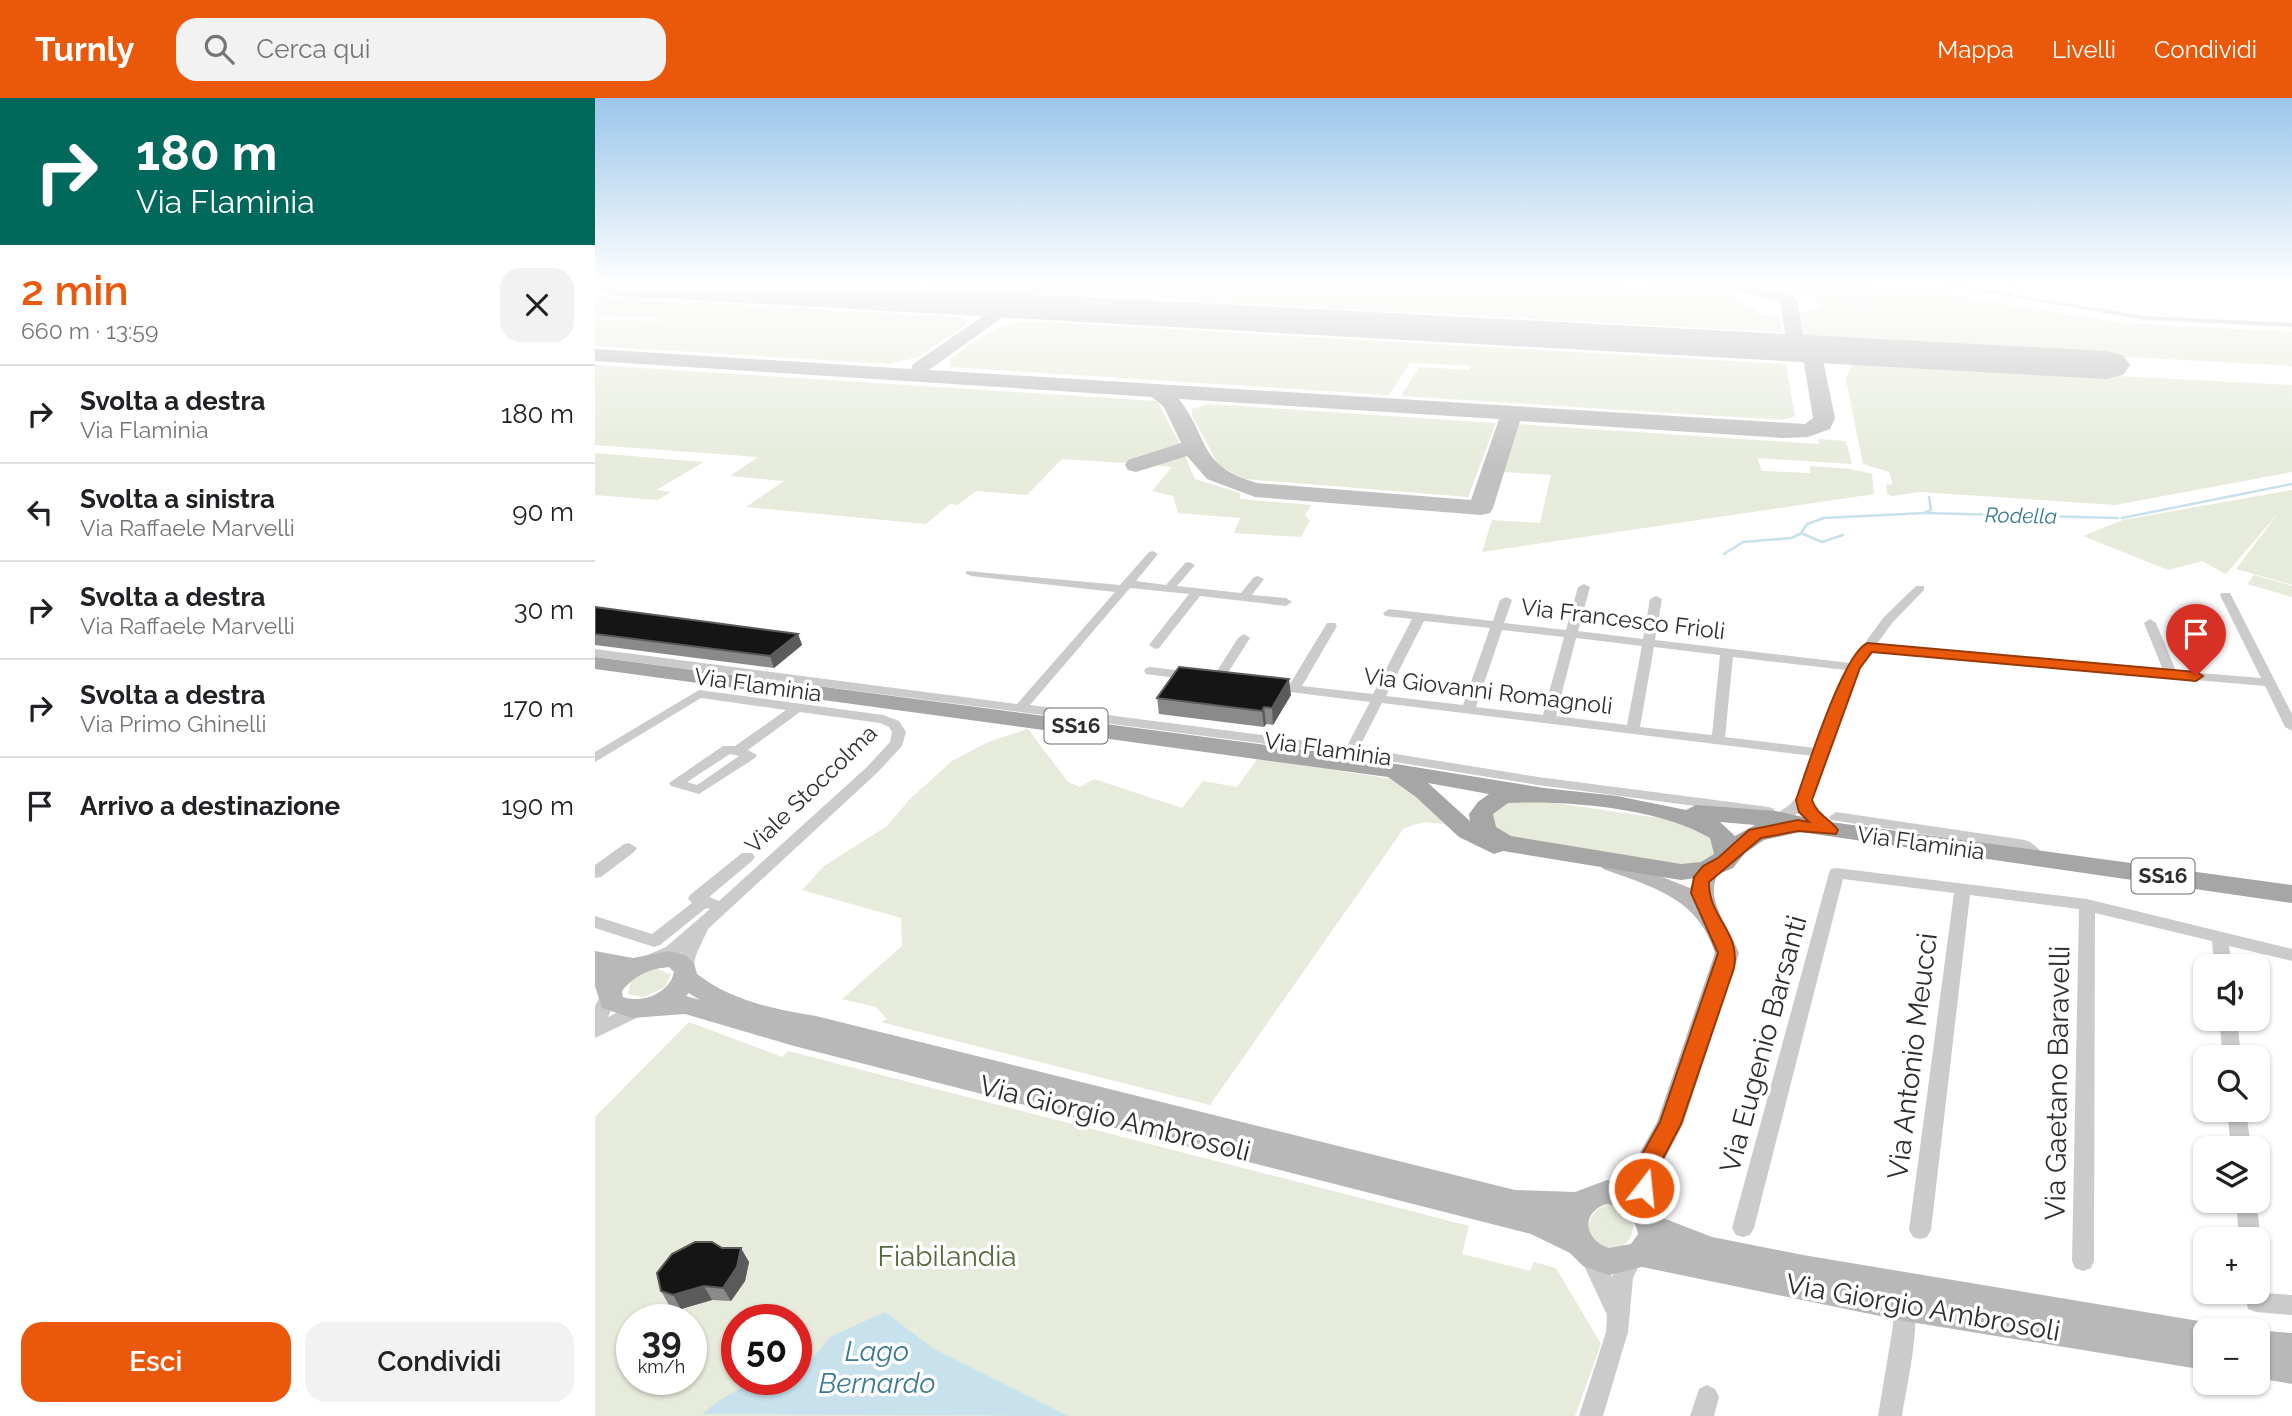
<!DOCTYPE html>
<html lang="it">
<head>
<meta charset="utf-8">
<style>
	:root { --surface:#fff; --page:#f2f2f2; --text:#202124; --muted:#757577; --line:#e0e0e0; --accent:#ea580c }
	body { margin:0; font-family:Raleway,sans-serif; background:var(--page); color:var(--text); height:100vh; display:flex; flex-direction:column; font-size:26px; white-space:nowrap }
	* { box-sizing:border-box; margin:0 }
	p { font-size:23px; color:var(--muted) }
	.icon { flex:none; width:38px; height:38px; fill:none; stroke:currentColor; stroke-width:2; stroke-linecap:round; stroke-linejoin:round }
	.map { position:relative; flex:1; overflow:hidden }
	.panel { display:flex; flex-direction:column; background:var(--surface); width:595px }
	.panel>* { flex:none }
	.banner { background:#00695c; color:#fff; overflow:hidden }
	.tools { position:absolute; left:1598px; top:856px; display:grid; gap:14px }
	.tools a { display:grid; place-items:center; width:77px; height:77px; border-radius:14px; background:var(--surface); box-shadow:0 2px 5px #0004; font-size:35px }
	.speed { position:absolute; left:21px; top:1206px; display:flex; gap:14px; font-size:35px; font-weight:700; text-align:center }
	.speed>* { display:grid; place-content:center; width:91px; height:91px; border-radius:50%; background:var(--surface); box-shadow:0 2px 5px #0004; line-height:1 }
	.speed small { font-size:18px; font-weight:400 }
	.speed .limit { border:10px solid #d22; background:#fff; color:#111 }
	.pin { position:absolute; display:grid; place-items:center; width:60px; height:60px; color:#fff; margin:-72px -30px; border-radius:50% 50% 50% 0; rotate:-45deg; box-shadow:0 0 7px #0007 }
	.pin .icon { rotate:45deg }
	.me { position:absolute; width:77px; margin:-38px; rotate:16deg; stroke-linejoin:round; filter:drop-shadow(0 0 5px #0008) }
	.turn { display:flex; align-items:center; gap:24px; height:147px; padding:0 21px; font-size:32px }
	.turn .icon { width:91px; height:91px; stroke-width:2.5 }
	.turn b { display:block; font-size:49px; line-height:60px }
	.round { display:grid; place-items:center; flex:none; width:74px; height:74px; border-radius:21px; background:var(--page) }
	.overview { display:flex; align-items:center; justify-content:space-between; height:119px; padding:0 21px }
	h1 { font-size:42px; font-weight:600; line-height:52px; color:var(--accent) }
	.button { display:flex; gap:14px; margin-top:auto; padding:14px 21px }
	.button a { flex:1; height:80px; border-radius:21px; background:var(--accent); color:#fff; font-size:28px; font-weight:600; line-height:80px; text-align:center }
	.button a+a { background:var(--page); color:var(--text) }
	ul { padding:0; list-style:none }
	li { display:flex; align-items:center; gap:21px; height:98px; padding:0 21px; border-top:2px solid var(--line) }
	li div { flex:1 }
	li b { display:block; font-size:26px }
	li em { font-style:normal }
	header { display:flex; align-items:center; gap:42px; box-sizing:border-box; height:98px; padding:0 35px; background:var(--accent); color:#fff }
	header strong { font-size:33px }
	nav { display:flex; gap:38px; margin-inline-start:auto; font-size:24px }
	.search { width:490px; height:63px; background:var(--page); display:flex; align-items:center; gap:18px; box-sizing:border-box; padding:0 24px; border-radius:21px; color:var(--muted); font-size:26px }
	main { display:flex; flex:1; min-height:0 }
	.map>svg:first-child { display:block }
</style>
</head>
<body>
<header>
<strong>Turnly</strong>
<div class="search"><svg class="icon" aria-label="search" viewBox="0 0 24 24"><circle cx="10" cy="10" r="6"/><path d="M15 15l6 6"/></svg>Cerca qui</div>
<nav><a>Mappa</a><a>Livelli</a><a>Condividi</a></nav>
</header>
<main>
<section class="panel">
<div class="banner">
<div class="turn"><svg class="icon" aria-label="right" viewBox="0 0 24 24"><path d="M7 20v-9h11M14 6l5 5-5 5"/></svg><div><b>180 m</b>Via Flaminia</div></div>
</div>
<div class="overview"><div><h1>2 min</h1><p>660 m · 13:59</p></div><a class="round"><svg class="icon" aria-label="close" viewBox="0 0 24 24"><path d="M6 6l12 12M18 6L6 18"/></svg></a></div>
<ul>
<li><svg class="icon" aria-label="right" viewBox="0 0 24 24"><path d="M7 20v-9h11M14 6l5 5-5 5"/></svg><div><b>Svolta a destra</b><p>Via Flaminia</p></div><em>180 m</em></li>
<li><svg class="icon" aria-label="left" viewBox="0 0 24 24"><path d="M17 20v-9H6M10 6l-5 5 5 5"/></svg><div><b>Svolta a sinistra</b><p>Via Raffaele Marvelli</p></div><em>90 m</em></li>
<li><svg class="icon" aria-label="right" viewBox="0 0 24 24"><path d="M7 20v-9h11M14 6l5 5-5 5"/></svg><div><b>Svolta a destra</b><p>Via Raffaele Marvelli</p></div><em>30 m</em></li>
<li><svg class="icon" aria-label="right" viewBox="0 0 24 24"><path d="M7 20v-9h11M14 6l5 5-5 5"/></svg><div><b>Svolta a destra</b><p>Via Primo Ghinelli</p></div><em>170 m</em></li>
<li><svg class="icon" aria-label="arrive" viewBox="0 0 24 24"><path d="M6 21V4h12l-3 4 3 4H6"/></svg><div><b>Arrivo a destinazione</b></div><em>190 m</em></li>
</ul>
<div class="button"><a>Esci</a><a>Condividi</a></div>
</section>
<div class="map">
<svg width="1697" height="1318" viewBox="0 0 1697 1318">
	<rect width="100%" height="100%" fill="#fff"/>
	<!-- green -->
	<g fill="#e6ebdb" fill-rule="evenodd">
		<path d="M262,186H439L426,195Z"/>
		<path d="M455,186H1023L1138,193L1164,216L1185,218L1187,234L441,195Z"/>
		<path d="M1108,186H1279L1277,188L1289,191L1296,186L1527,225L1697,234V268L1221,242L1209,237L1205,215L1224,210L1219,198L1192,191Z"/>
		<path d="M0,198L365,219L373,223L369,228L323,259L295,266L0,248V221L64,223L68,221L0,219Z"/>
		<path d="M434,223L1191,266L1200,318L1189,322L806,298L824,269L874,272L876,268L815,265L794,297L356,269L355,261C381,243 401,225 434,223Z"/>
		<path d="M1262,265L1697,287V374L1520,407L1325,394L1297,398L1292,396L1291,387L1298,386L1294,374L1268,366L1251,282L1255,269Z"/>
		<path d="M0,267L562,303L586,348L530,365L467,361L432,397L381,393L363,407L355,406L331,426L151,409L189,383L135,378L163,359L0,347Z"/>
		<path d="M613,306L901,325L873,399L650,381L624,368L597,318V311Z"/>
		<path d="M923,326L1224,346L1223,341L1251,343L1257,366L1162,360L1167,373L1215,375V368L1255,371L1277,376L1279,396L887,454L897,422L945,425L956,377L909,374Z"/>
		<path d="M0,355L109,364L61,392L76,394L62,402L0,397Z"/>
		<path d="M589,356L600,381L645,395V401L716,407L710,417L715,423L706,439L639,435L645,420L583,415L578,398L557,393L577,369L556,367Z"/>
		<path d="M1697,392V487L1641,471L1685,413L1631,476L1607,463L1573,472L1488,438L1528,422Z"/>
		<path d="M1659,477L1697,488V499L1652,486Z"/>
		<path d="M433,631L473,684L485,689L499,681L587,710L608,683L642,689L663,660L797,681L811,687L856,727L829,724L809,730L615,1007L286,924L292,921L281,909L247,901L307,848L306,820L207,792L229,768L292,728L315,701L357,663L393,644Z"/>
		<path d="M933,701L1097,725L1118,735L1121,760L1092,768L903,737L893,718L904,706Z"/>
		<path d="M62,871L76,876L70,889L49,899L33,896L36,883L48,874Z"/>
		<path d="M94,924L187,959L193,953L874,1128L867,1156L935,1173L939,1164L961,1170L1006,1246L980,1318H0V1019ZM37,1222H96V1281H37ZM142,1222H201V1281H142Z"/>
		<circle cx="1016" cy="1129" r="22"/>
	</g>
	<!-- water -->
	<path fill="#c7e2ec" d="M290,1214L339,1251L473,1318L107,1316C139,1290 159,1281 201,1281V1270L219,1259L235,1239Z"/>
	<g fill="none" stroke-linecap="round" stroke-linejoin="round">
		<!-- stream-far1 -->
		<path stroke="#c7e2ec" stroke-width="2" d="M1221,186L1266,201L1273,208"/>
		<!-- stream -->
		<g stroke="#c7e2ec" stroke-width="2.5">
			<path d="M1329,415L1523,420"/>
			<path d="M1527,420L1697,386"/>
			<path d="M1206,435L1212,426L1229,420L1329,415L1336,412L1334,399"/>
			<path d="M1206,435L1227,444L1248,437"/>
			<path d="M1129,456L1148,444L1196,440L1205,436"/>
		</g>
		<!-- taxiway -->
		<path fill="#c1c1c1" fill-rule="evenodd" d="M435,186H454L334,272L1210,326L1218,320L1209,265L1196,259L1165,253L1163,249L1165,245L1191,241L1185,204L1152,195L1065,191L1057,186C1089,185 1181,177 1202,202L1210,245L1206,249L1228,262L1240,320L1235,331L1213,339L1187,340L925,323L898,410L895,415L886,417L660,399L612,381L592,358L541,374L533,372L530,367L533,362L586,345L569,309L557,299L0,263V251L316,271L318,266ZM584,301L904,321L876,402L662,385C602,367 616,343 584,301Z"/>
		<!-- runway -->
		<path fill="#c1c1c1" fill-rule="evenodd" d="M2,186H250L1511,253L1528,257L1535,267L1528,277L1511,281L22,198L8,195Z"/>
		<!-- street -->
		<g fill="#cbcbcb" fill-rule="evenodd">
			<path d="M1343,186H1358L1410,195L1412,187L1425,186L1418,189V196L1550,218L1697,225V229L1550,222Z"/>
			<path d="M558,453L563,456L541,483L571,487L590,465L594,464L600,467L582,488L646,495L659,479L663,478L669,481L657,497L691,500L697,504L691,508L605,498L564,550L560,551L554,547L594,496L535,490L435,607L752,648L775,604L679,592L673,588L679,584L695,586L732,525H740L742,528L707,588L778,596L817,521L790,518L788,515L794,511L898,523L905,502L911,499L917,502L909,525L971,532L983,489L989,486L995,489L983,533L1048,541L1055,501L1061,498L1067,501L1060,542L1255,565L1289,519L1321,488H1329V492L1297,525L1281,547L1568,572L1549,525L1555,521L1561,525L1581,573L1666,580L1625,497L1627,495H1635L1697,616V633L1690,629L1670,588L1276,554L1264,569L1216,702L1220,712L1242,732L1234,737L1229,735L1206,714L1181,726L1176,724L1174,721L1175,718L943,687L756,657L0,559V551L422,606L520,494L376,478L370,475L372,473L525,487L554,454ZM829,523L895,530L868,607L791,598ZM907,532L969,539L948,617L881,609ZM981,540L1047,548L1032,627L961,618ZM1059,549L1125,557L1117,637L1045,629ZM1138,559L1251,572L1221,650L1130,639ZM787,605L1218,658C1209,684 1207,703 1180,716L1179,711L1174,709L943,679L764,650Z"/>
			<path d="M649,536L655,540L629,581L623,585L618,584L617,581L643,540Z"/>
			<path d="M555,569L596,574L602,578L596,582L551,576L549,573L551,570Z"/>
			<path d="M104,592L288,617L304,623L311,634L307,648L283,674L113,831L101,857L97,875L91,877L85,875L82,871L86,855L58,867L52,865L49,861L52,857L71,849L115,811L111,810L65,847L59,849L0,830V818L57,836L97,805L93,801L95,797L147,755H157L160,759L157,763L114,799L124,803L273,668L295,644L297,634L294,629L285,625L205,614L153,652L162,657L160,660L104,696L76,688L74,685L128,648H140L191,612L106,600L0,664V654ZM135,656L144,658L102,687L92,684Z"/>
			<path d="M1241,714L1430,742L1435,744L1456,761L1453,765C1442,768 1434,758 1426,751L1236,722L1234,719Z"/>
			<path d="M34,745L42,750L39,754L6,779L0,780V767L29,746Z"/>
			<path d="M1242,770L1492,801L1697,851V863L1634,848L1637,868H1619L1617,843L1500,815L1499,1163L1496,1170L1488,1173L1480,1170L1477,1163L1484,811L1375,797L1336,1132L1332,1139L1325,1141L1318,1139L1314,1132L1359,795L1248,781L1159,1130L1155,1137L1148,1139L1141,1137L1137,1130L1234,775L1236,771Z"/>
			<path d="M14,892L20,893L23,898L13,919L46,903L52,905L55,910L52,915L0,940V908L8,893Z"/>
			<path d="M1624,920H1642L1646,959H1628Z"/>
			<path d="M1632,1012H1651L1656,1050H1636Z"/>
			<path d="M1641,1102H1661L1666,1141L1662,1148V1141H1644Z"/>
			<path d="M996,1149L1004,1152L1017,1179L1028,1154L1036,1151L1044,1154L1047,1161L1038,1180L1033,1234L1008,1318H984L1011,1234L1012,1217L985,1159L988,1152Z"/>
			<path d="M1662,1185L1668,1187L1671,1195L1697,1197V1217L1661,1214L1653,1211L1649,1194H1662Z"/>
			<path d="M1309,1199L1317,1202C1327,1224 1311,1291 1307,1318H1283L1298,1228V1209L1301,1202Z"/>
			<path d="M1112,1287L1120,1291L1124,1299L1119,1318H1095L1104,1291Z"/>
		</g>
		<!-- secondary -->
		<g fill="#b8b8b8" fill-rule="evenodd">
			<path d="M1016,759L1095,790L1106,767H1122L1125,772C1107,801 1134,827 1144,855L1088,1026L1066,1068L1063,1090L1068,1120L1117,1139L1208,1157L1610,1224L1623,1232H1610V1272L1309,1223L1047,1169L1014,1177L988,1168L975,1155L936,1136L199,948L90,916L37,920L7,910L0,888V853L38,860L74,853L90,857L99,865L102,876C137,903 179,911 221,918L920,1092L980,1094L1012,1082L1035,1088L1038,1067L1062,1024L1120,855C1103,800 1058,789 1008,771L1005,766L1008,761ZM74,869L79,874C75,895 47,906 28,899L27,893C40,877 54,871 74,869ZM94,895L95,896L105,902L91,898ZM1012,1106C1028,1110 1040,1119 1043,1136L1036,1146L1014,1150C989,1142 985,1114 1012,1106Z"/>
			<path d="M1662,1232L1697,1235V1286L1662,1280Z"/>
		</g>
		<!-- primary -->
		<path fill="#a6a6a6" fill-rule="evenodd" d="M0,559L733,655L949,690L1022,698L1091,712L1101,707L1181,713L1221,722L1697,787V805L1205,734L1169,742L1150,755L1138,770L1122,777L1086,782L908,753L899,756L864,739L821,699L793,679L0,571ZM833,685L894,696L883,704L874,716L875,723ZM913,705C971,702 1065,710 1115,740L1119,756L1106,764L1086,766L916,738L901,729L898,716ZM1125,724L1160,727L1140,738Z"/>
	</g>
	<!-- wall -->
	<g fill="#8a8a8a">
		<path d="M0,509L203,536L207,547L179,570L0,547Z"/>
		<path d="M696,597L678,627L671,626L669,629L564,616L562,600Z"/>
		<path d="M127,1150L154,1164L150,1183L136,1203L117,1202L86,1211L74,1207L66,1193Z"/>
	</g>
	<!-- shaded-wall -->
	<g fill="#5b5b5b">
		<path d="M203,536L207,547L179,570L175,558Z"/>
		<path d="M694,581L696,597L678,627L677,610Z"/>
		<path d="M669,609L671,626L669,629L667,613Z"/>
		<path d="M146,1150L154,1164L150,1183L136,1203L128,1190Z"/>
		<path d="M109,1188L117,1202L86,1211L78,1197Z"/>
	</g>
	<!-- building -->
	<g fill="#151515" stroke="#5b5b5b" stroke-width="2">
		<path d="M0,509L203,536L175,558L0,536Z"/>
		<path d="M584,569L694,581L677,610L669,609L667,613L562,600Z"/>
		<path d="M100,1144H117L127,1150H146L142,1169L128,1190L109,1188L78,1197L66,1193L62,1175L77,1156Z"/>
	</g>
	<!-- sky -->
	<linearGradient id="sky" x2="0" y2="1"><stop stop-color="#9bc6ea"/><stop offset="0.5" stop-color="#fff"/><stop offset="1" stop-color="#fff" stop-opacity="0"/></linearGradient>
	<rect width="1697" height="370" fill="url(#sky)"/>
	<!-- route -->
	<path fill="#ea580c" stroke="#983908" stroke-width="2" d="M1273,545L1601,574L1608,578L1601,583L1277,554L1265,570L1217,702C1222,717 1234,720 1243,732L1241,736L1203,733L1166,740L1114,784C1113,819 1146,834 1139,870L1086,1026L1064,1068L1057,1097L1049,1100L1041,1097L1037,1090L1041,1067L1065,1024L1123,855L1096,795L1099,779L1108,768L1123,760L1154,732L1203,722L1214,724L1204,714L1201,702C1211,674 1249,552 1273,545Z"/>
	<g text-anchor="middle" stroke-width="7" stroke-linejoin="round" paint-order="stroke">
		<!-- far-water labels -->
		<g font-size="21" font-style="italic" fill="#3b7a90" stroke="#fff">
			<text transform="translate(1426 418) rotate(1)" y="7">Rodella</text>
		</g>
		<!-- shield labels -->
		<g fill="#fff" stroke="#6d6d6d" stroke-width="2">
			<rect x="449.5" y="610.5" width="63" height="35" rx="5"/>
			<rect x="1536.5" y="760.5" width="63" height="35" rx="5"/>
		</g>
		<g font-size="21" font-weight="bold" fill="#2e2e2e">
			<text x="481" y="635">SS16</text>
			<text x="1568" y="785">SS16</text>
		</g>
		<!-- street labels -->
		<g font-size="23" fill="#2e2e2e" stroke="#fff">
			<text transform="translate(1028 521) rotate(7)" y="8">Via Francesco Frioli</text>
			<text transform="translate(163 587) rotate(8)" y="8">Via Flaminia</text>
			<text transform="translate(893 593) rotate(7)" y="8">Via Giovanni Romagnoli</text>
			<text transform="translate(733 651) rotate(8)" y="8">Via Flaminia</text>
			<text transform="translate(216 691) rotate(-44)" y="8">Viale Stoccolma</text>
			<text transform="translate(1326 745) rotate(8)" y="8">Via Flaminia</text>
		</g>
		<!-- near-street labels -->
		<g font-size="28" fill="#2e2e2e" stroke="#fff">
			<text transform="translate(1168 946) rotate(-75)" y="10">Via Eugenio Barsanti</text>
			<text transform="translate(1317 958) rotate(-83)" y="10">Via Antonio Meucci</text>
			<text transform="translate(1462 985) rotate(-89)" y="10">Via Gaetano Baravelli</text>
			<text transform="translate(520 1020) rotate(14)" y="10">Via Giorgio Ambrosoli</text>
			<text transform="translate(1328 1209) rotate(10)" y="10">Via Giorgio Ambrosoli</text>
		</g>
		<!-- near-park labels -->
		<g font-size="28" fill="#576a3b" stroke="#fff">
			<text x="352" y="1168">Fiabilandia</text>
		</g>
		<!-- near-water labels -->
		<g font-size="28" font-style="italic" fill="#3b7a90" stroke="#fff">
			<text x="282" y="1263">Lago<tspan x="282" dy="32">Bernardo</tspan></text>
		</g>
	</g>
</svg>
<div class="tools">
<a><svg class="icon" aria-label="sound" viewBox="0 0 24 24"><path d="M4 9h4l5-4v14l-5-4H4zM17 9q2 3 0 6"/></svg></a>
<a><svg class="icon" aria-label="search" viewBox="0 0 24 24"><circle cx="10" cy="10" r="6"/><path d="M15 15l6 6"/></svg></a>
<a><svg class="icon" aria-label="layers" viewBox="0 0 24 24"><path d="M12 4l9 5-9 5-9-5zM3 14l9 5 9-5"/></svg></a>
<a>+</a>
<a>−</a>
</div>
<div class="speed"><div>39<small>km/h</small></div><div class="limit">50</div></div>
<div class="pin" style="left:1601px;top:578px;background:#d93025"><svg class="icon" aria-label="arrive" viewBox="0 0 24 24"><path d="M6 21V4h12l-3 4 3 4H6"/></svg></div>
<svg class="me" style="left:1049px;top:1090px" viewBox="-20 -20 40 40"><circle r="17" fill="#ea580c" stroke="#fff" stroke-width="3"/><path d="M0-11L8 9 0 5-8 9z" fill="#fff"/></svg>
</div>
</main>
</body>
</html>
